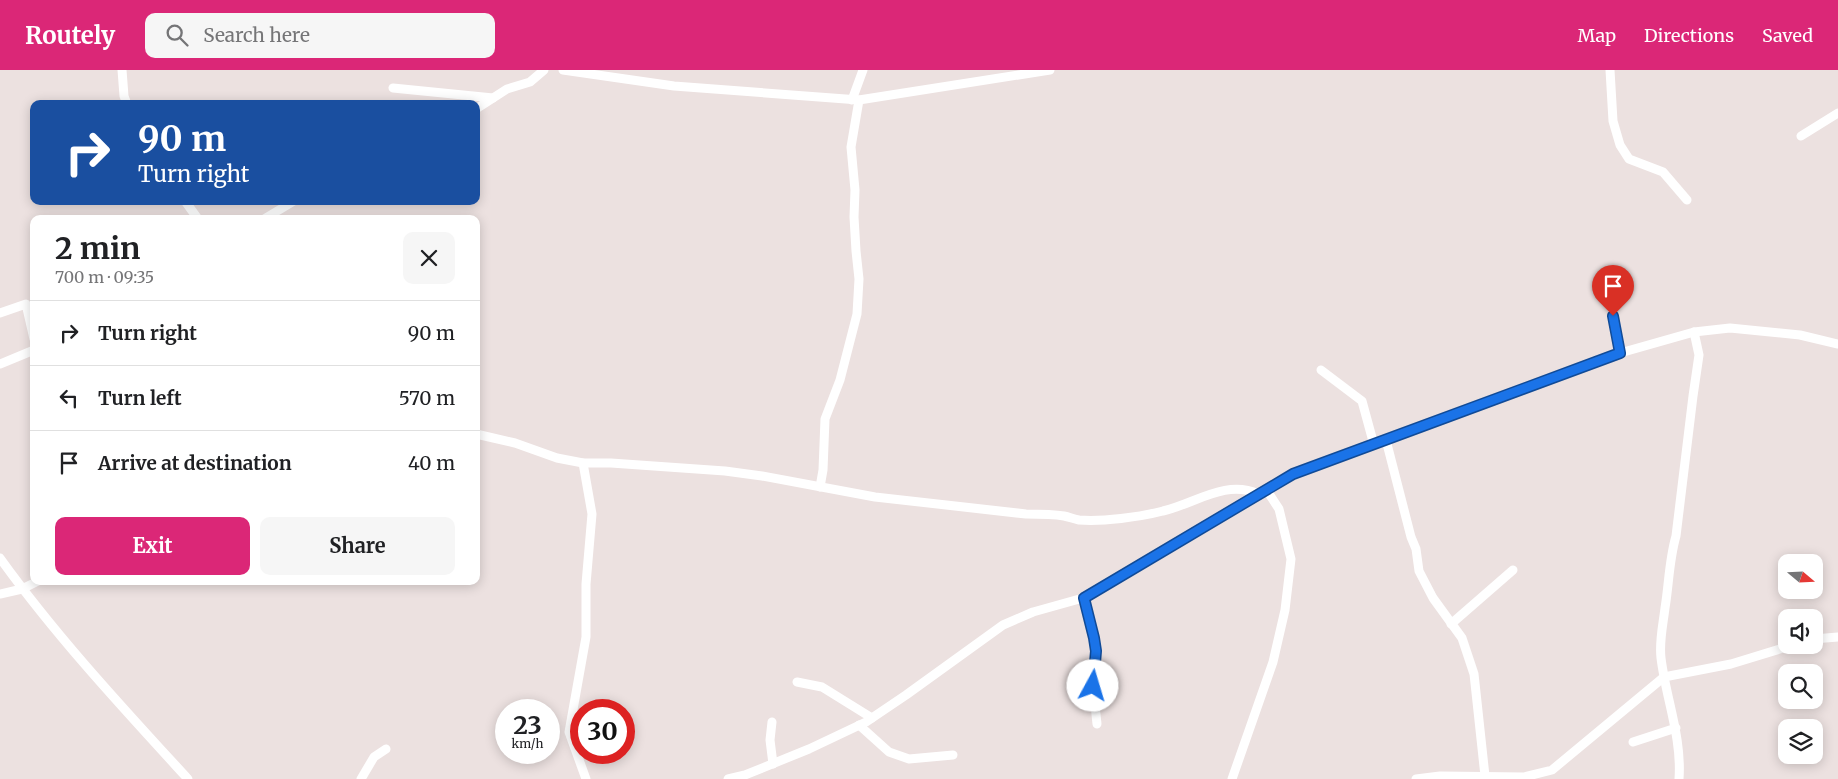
<!DOCTYPE html>
<html lang="en">
<head>
<meta charset="utf-8">
<style>
	:root { --surface:#fff; --page:#f6f6f6; --text:#202124; --muted:#757577; --line:#e0e0e0; --accent:#db2777 }
	body { margin:0; font-family:Merriweather,serif; background:var(--page); color:var(--text); height:100vh; display:flex; flex-direction:column; font-size:19px; white-space:nowrap }
	* { box-sizing:border-box; margin:0 }
	p { font-size:16px; color:var(--muted) }
	.icon { flex:none; width:28px; height:28px; fill:none; stroke:currentColor; stroke-width:2; stroke-linecap:round; stroke-linejoin:round }
	.map { position:relative; flex:1; overflow:hidden }
	.drawer { position:absolute; left:30px; top:145px; width:450px; height:370px; display:flex; flex-direction:column; background:var(--surface); border-radius:10px; box-shadow:0 2px 12px #0003 }
	.drawer>* { flex:none }
	.guide { position:absolute; left:30px; top:30px; width:450px; height:105px; border-radius:10px; box-shadow:0 2px 12px #0003; background:#1a4fa0; color:#fff; overflow:hidden }
	.needle { width:32px; rotate:109deg }
	.tools { position:absolute; left:1778px; top:484px; display:grid; gap:10px }
	.tools a { display:grid; place-items:center; width:45px; height:45px; border-radius:10px; background:var(--surface); box-shadow:0 2px 12px #0003; font-size:25px }
	.speed { position:absolute; left:495px; top:629px; display:flex; gap:10px; font-size:25px; font-weight:700; text-align:center }
	.speed>* { display:grid; place-content:center; width:65px; height:65px; border-radius:50%; background:var(--surface); box-shadow:0 2px 12px #0003; line-height:1 }
	.speed small { font-size:12px; font-weight:400 }
	.speed .limit { border:8px solid #d22; background:#fff; color:#111 }
	.pin { position:absolute; display:grid; place-items:center; width:42px; height:42px; color:#fff; margin:-51px -21px; border-radius:50% 50% 50% 0; rotate:-45deg; box-shadow:0 0 5px #0007 }
	.pin .icon { rotate:45deg }
	.me { position:absolute; width:55px; margin:-28px; rotate:6deg; stroke-linejoin:round; filter:drop-shadow(0 0 4px #0008) }
	.turn { display:flex; align-items:center; gap:18px; height:105px; padding:0 25px; font-size:22px }
	.turn .icon { width:65px; height:65px; stroke-width:2.5 }
	.turn b { display:block; font-size:35px; line-height:42px }
	.round { display:grid; place-items:center; flex:none; width:52px; height:52px; border-radius:10px; background:var(--page) }
	.summary { display:flex; align-items:center; justify-content:space-between; height:85px; padding:0 25px }
	h1 { font-size:30px; font-weight:700; line-height:38px }
	.button { display:flex; gap:10px; margin-top:auto; padding:10px 25px }
	.button a { flex:1; height:58px; border-radius:10px; background:var(--accent); color:#fff; font-size:20px; font-weight:700; line-height:58px; text-align:center }
	.button a+a { background:var(--page); color:var(--text) }
	ul { padding:0; list-style:none }
	li { display:flex; align-items:center; gap:15px; height:65px; padding:0 25px; border-top:1px solid var(--line) }
	li div { flex:1 }
	li b { display:block; font-size:19px }
	li em { font-style:normal }
	header { display:flex; align-items:center; gap:30px; box-sizing:border-box; height:70px; padding:0 25px; background:var(--accent); color:#fff }
	header strong { font-size:24px }
	nav { display:flex; gap:28px; margin-inline-start:auto; font-size:18px }
	.search { width:350px; height:45px; background:var(--page); display:flex; align-items:center; gap:12px; box-sizing:border-box; padding:0 18px; border-radius:10px; color:var(--muted); font-size:19px }
	.map>svg:first-child { display:block }
</style>
</head>
<body>
<header>
<strong>Routely</strong>
<div class="search"><svg class="icon" aria-label="search" viewBox="0 0 24 24"><circle cx="10" cy="10" r="6"/><path d="M15 15l6 6"/></svg>Search here</div>
<nav><a>Map</a><a>Directions</a><a>Saved</a></nav>
</header>
<div class="map">
<svg width="1838" height="709" viewBox="0 0 1838 709">
	<rect width="100%" height="100%" fill="#ece1e0"/>
	<g fill="none" stroke-linecap="round" stroke-linejoin="round">
		<!-- minor -->
		<g stroke="#fff" stroke-width="9">
			<path d="M122,0L124,26L127,34"/>
			<path d="M563,0L674,16L859,30L1050,0"/>
			<path d="M1610,0L1613,51L1620,75L1629,89L1663,102L1687,130"/>
			<path d="M393,18L493,28"/>
			<path d="M852,30L863,0"/>
			<path d="M476,39L507,19L530,12L544,0"/>
			<path d="M1801,66L1838,43"/>
			<path d="M185,131L198,149"/>
			<path d="M264,149L294,131"/>
			<path d="M1610,228L1620,283"/>
			<path d="M0,243L26,234L34,269"/>
			<path d="M0,294L34,280"/>
			<path d="M1321,300L1362,331L1374,375"/>
			<path d="M476,364L515,373L557,388L583,393H611L725,401L762,406L875,427L1026,444C1039,444 1052,444 1064,446C1069,447 1074,449 1079,450C1102,452 1140,447 1163,441C1194,434 1226,409 1258,424"/>
			<path d="M1386,370L1411,467L1416,479L1419,501L1433,528L1462,568L1474,604L1485,706"/>
			<path d="M583,393L592,444L586,514V567L569,662L586,709"/>
			<path d="M820,417L823,400L825,349L840,310L857,244L859,209L856,181L854,147L855,120L851,77L859,30"/>
			<path d="M0,488C56,566 123,638 188,709"/>
			<path d="M0,524L22,519L38,511"/>
			<path d="M1083,528L1094,568L1096,581L1093,616L1097,654"/>
			<path d="M1451,554L1513,500"/>
			<path d="M1814,569L1838,567"/>
			<path d="M797,612L822,617L872,648"/>
			<path d="M772,652L770,670L773,694"/>
			<path d="M859,655L889,682L909,689L953,685"/>
			<path d="M1633,672L1676,658"/>
			<path d="M361,709L374,687L386,679"/>
			<path d="M728,709L745,705L809,679L866,652L906,625L1003,555L1033,542L1083,528L1293,404L1620,283L1694,262L1730,258L1800,265L1838,274"/>
			<path d="M1232,709L1273,592L1285,540L1291,489L1279,439L1266,419"/>
			<path d="M1416,709L1440,706L1524,707L1552,700L1664,607L1731,594L1793,575"/>
			<path d="M1679,709C1682,667 1666,629 1661,588C1659,571 1663,555 1665,538C1669,514 1669,490 1676,466L1693,326L1699,285L1694,262"/>
		</g>
	</g>
	<g fill="none" stroke-linecap="round" stroke-linejoin="round">
		<!-- route casing -->
		<g stroke="#114b97" stroke-width="12">
			<path id="route" d="M1093,616L1096,581L1094,568L1084,528L1293,404L1620,283L1613,246"/>
		</g>
		<!-- route -->
		<use href="#route" stroke="#1a73e8" stroke-width="9"/>
	</g>
</svg>
<div class="tools">
<a><svg class="needle" viewBox="-14 -14 28 28"><path d="M0-13l5 13h-10z" fill="#e53935"/><path d="M0 13l5-13h-10z" fill="#757577"/></svg></a>
<a><svg class="icon" aria-label="sound" viewBox="0 0 24 24"><path d="M4 9h4l5-4v14l-5-4H4zM17 9q2 3 0 6"/></svg></a>
<a><svg class="icon" aria-label="search" viewBox="0 0 24 24"><circle cx="10" cy="10" r="6"/><path d="M15 15l6 6"/></svg></a>
<a><svg class="icon" aria-label="layers" viewBox="0 0 24 24"><path d="M12 4l9 5-9 5-9-5zM3 14l9 5 9-5"/></svg></a>
</div>
<div class="speed"><div>23<small>km/h</small></div><div class="limit">30</div></div>
<div class="pin" style="left:1613px;top:246px;background:#d93025"><svg class="icon" aria-label="arrive" viewBox="0 0 24 24"><path d="M6 21V4h12l-3 4 3 4H6"/></svg></div>
<svg class="me" style="left:1093px;top:616px" viewBox="-20 -20 40 40"><circle r="19" fill="#fff"/><path d="M0-13L10 11 0 6-10 11z" fill="#1a73e8"/></svg>
<div class="guide">
<div class="turn"><svg class="icon" aria-label="right" viewBox="0 0 24 24"><path d="M7 20v-9h11M14 6l5 5-5 5"/></svg><div><b>90 m</b>Turn right</div></div>
</div>
<section class="drawer">
<div class="summary"><div><h1>2 min</h1><p>700 m · 09:35</p></div><a class="round"><svg class="icon" aria-label="close" viewBox="0 0 24 24"><path d="M6 6l12 12M18 6L6 18"/></svg></a></div>
<ul>
<li><svg class="icon" aria-label="right" viewBox="0 0 24 24"><path d="M7 20v-9h11M14 6l5 5-5 5"/></svg><div><b>Turn right</b></div><em>90 m</em></li>
<li><svg class="icon" aria-label="left" viewBox="0 0 24 24"><path d="M17 20v-9H6M10 6l-5 5 5 5"/></svg><div><b>Turn left</b></div><em>570 m</em></li>
<li><svg class="icon" aria-label="arrive" viewBox="0 0 24 24"><path d="M6 21V4h12l-3 4 3 4H6"/></svg><div><b>Arrive at destination</b></div><em>40 m</em></li>
</ul>
<div class="button"><a>Exit</a><a>Share</a></div>
</section>
</div>
</body>
</html>
